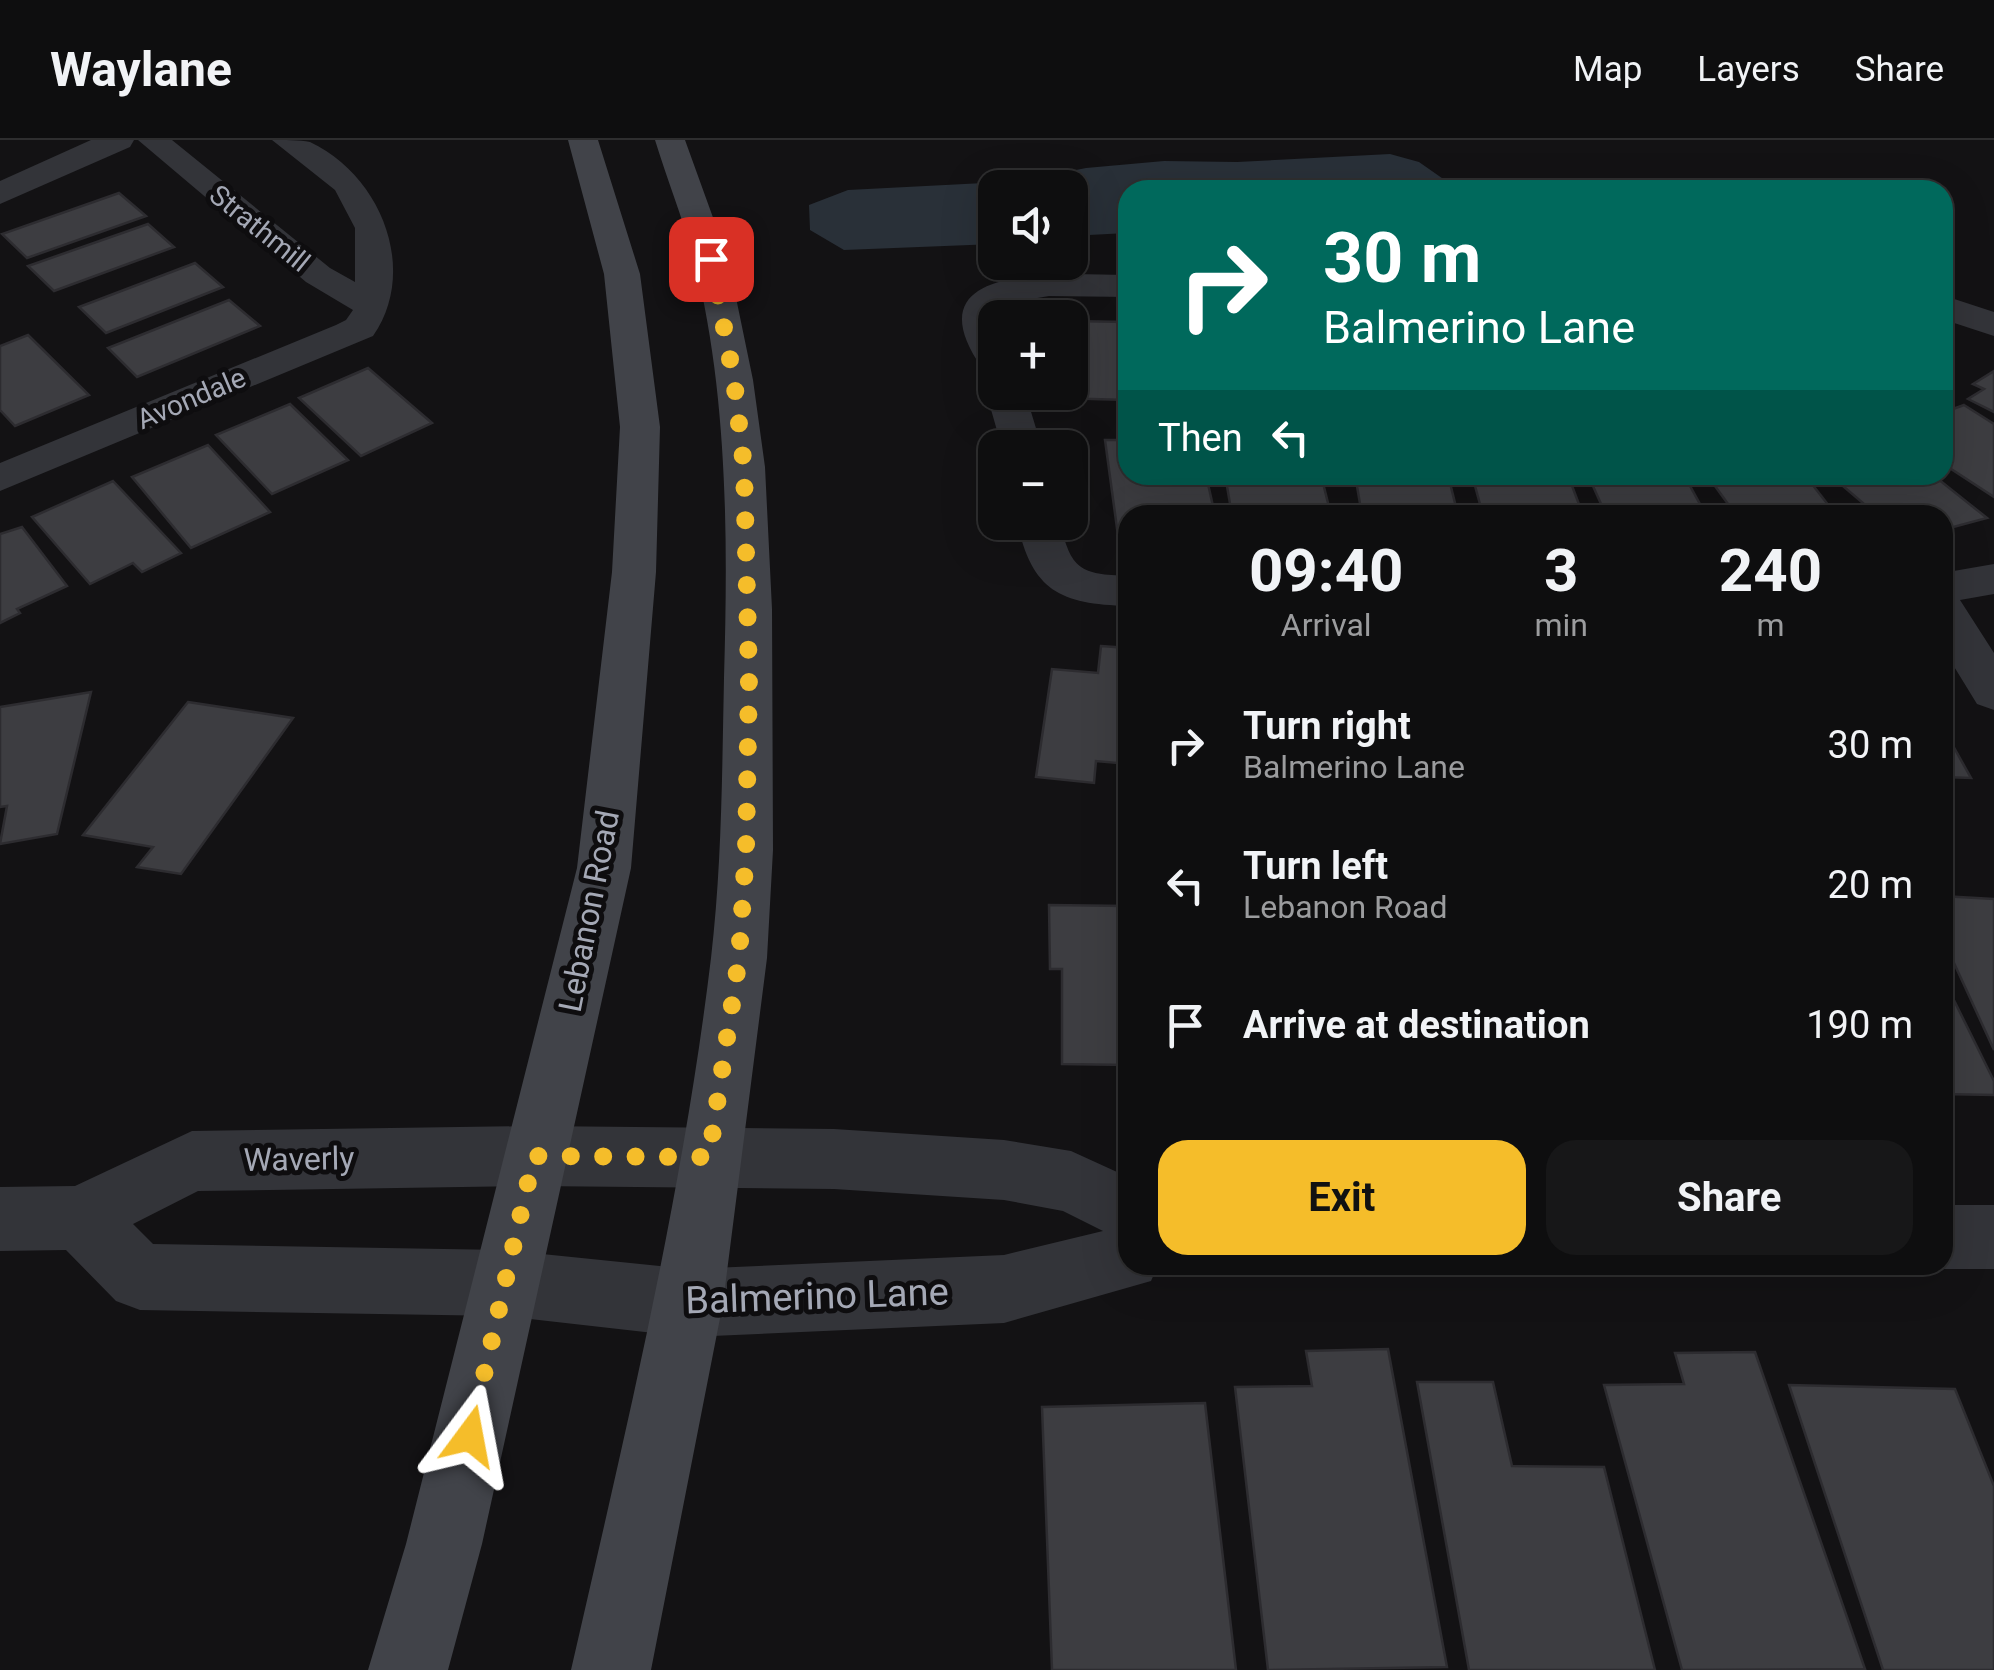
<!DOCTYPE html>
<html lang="en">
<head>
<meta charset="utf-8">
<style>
	:root { --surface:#0e0e0f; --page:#171718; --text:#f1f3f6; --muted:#9b9c9e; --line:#2e2e2f; --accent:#f5bd2a }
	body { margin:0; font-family:Roboto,sans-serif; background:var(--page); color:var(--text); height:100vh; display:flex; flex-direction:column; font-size:38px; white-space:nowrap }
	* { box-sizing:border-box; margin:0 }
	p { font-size:32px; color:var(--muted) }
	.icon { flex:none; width:55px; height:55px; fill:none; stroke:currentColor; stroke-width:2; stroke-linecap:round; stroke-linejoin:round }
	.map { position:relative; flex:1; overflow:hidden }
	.details { position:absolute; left:1118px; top:365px; width:835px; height:770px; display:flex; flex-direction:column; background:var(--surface); border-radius:30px; box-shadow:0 10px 40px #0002,0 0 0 2px var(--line) }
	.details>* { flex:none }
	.guide { position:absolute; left:1118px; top:40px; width:835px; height:305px; border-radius:30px; box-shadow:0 10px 40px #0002,0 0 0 2px var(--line); background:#00695c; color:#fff; overflow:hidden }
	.fabs { position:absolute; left:978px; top:30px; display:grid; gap:20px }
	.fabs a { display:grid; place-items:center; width:110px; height:110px; border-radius:20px; background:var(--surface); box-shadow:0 10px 40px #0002,0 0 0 2px var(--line); font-size:50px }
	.pin { position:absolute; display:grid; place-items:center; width:85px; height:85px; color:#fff; margin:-42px; border-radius:20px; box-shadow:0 5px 15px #0006 }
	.me { position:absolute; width:110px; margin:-55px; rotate:13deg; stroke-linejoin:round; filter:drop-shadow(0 0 8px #0008) }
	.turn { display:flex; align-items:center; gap:35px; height:210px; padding:0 40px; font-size:45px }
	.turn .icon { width:130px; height:130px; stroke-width:2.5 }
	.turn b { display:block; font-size:70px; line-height:85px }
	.then { display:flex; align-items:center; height:95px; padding:0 40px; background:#0003; gap:20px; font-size:38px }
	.eta { display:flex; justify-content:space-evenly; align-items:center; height:170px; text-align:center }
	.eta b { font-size:60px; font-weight:700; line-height:70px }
	.cta { display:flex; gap:20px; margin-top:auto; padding:20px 40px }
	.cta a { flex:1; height:115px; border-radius:30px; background:var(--accent); color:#111; font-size:40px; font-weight:700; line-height:115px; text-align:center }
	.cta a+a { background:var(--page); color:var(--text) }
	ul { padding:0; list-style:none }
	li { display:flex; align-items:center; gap:30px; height:140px; padding:0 40px }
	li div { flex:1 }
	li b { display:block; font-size:38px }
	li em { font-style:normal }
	header { display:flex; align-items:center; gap:60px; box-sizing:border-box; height:140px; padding:0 50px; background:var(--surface); border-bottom:2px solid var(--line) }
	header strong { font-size:48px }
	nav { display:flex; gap:55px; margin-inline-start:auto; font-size:35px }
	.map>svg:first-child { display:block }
</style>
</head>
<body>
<header>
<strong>Waylane</strong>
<nav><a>Map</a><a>Layers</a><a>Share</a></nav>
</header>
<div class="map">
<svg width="1994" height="1530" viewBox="0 0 1994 1530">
	<rect width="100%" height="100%" fill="#131214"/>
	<!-- water -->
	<path fill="#293038" d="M1390,14L1419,22L1459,50H1128L1127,93L1070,96V48H995V104L844,110L810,90L809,65L848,50L1022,41L1086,28L1164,21L1237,22Z"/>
	<!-- building -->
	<g fill="#3d3d41" stroke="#2d2c30" stroke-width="2.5">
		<path d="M119,53L146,76L27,118L2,94Z"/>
		<path d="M148,84L174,107L54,151L28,126Z"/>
		<path d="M195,123L223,147L106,193L79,167Z"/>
		<path d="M229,160L260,186L137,237L108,208Z"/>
		<path d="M1070,181L1128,182V260L1055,258V252H1070Z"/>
		<path d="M28,195L89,255L15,286L0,270V206Z"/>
		<path d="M368,228L432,283L361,316L299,258Z"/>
		<path d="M1994,231V272L1968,259L1984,249L1973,244Z"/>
		<path d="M290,264L348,320L272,354L216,295Z"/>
		<path d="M1964,265L1994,284V357L1942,323V273Z"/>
		<path d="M1105,300H1128V335H1206L1215,375H1128V402L1119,403Z"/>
		<path d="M208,305L270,372L191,408L132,337Z"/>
		<path d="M1225,335H1321L1331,375H1232Z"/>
		<path d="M1355,335H1448L1458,375H1362Z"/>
		<path d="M1472,335H1568L1583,375H1483Z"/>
		<path d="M1588,335H1684L1706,375H1606Z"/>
		<path d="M1707,335H1805L1836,375H1736Z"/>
		<path d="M1830,335H1933L1987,378L1946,389L1942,375H1877Z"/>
		<path d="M113,341L181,413L142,432L133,423L90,444L32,377Z"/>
		<path d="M22,387L67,446L17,469L20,473L0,483V394Z"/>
		<path d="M1101,506L1128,508V624L1096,621L1094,643L1036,637L1052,529L1098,533Z"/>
		<path d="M91,552L57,694L0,704L7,666L0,667V567Z"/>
		<path d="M188,562L293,578L181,734L137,727L153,707L83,695Z"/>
		<path d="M1942,586L1971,638L1942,637Z"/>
		<path d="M1942,756L1994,759V910L1942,797Z"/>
		<path d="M1049,765L1128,766V925L1062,924V829H1050Z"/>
		<path d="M1942,836L1994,941V955L1942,954Z"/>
		<path d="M1388,1209L1447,1527L1268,1530L1235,1247L1312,1246L1306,1211Z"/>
		<path d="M1755,1212L1865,1529L1682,1530L1604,1245L1684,1244L1675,1213Z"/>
		<path d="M1417,1242H1493L1512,1326L1604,1327L1655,1530H1469Z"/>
		<path d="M1789,1245L1955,1249L1994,1346V1530H1883Z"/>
		<path d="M1205,1263L1236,1530H1052L1042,1267Z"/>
	</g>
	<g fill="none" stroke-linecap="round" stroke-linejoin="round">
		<!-- street -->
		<g fill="#333439" fill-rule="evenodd">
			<path d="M91,0H134L130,7L0,64V41Z"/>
			<path d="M138,0H172L330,128L355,142V88L335,50L272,0C283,0 300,0 310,2C381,35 419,130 373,196L0,351V323L336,185L346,180L353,170L306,142Z"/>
			<path d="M1073,134L1128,135V157L1049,156L1003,164L1000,178H995V231L982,228C922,142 1010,135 1073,134Z"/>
			<path d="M1942,155L1994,172V196L1942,179Z"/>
			<path d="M995,243V252H1025L1042,308H1002L986,252Z"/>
			<path d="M1017,382H1060C1071,430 1080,434 1128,436V466C1060,464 1032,451 1017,382Z"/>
			<path d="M1994,424V454L1960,460L1994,513V570L1977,564L1942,507V433Z"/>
			<path d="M534,986L834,989L1004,1000L1071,1011L1128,1037V1125H1158L1151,1141L1004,1183L689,1197L503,1176L140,1170L116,1161L66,1110L0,1111V1047L75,1046L192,991ZM534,1046L834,1049L1004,1060L1063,1071L1103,1091L1004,1115L689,1129L503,1110L153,1104L133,1084L198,1051Z"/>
			<path d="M1942,1065H1994V1129H1942L1932,1125H1942Z"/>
		</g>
		<!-- secondary -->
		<g fill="#414349" fill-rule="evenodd">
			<path d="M568,0H598L640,134L660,287L656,432L631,728L482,1404L448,1530H368L406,1404L577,728L612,432L620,287L604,134Z"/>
			<path d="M655,0H685L728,119L753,240L765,327L772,469L773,710L767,818L723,1163L651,1530H571C625,1294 682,1059 711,818C722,725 722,631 724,538C728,399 728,254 694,119C683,79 667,39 655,0Z"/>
		</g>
	</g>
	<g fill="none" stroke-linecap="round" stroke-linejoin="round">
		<!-- route -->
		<path stroke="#f5bd2a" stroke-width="18" stroke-dasharray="0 32.4" d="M470,1296L534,1016L709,1017L739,818L746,710L749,538L744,327L734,240L711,119"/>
	</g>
	<g text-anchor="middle" stroke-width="10" stroke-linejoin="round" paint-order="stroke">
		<!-- far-street labels -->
		<g font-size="28" fill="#a4a8b5" stroke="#0e0d0f">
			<text transform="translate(260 88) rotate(39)" y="10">Strathmill</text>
			<text transform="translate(191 258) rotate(-23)" y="10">Avondale</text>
		</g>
		<!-- street labels -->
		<g font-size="32" fill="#a4a8b5" stroke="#0e0d0f">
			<text transform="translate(589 771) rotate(-79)" y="11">Lebanon Road</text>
			<text transform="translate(299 1019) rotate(-1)" y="11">Waverly</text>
		</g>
		<!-- near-street labels -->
		<g font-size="38" fill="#a4a8b5" stroke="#0e0d0f">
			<text transform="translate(817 1156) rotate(-2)" y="13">Balmerino Lane</text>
		</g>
	</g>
</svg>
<div class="fabs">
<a><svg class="icon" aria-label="sound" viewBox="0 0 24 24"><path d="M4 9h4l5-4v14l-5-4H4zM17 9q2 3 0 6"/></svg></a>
<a>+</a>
<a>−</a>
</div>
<div class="pin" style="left:711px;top:119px;background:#d93025"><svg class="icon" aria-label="arrive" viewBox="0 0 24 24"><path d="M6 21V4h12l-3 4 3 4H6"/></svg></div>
<svg class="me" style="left:470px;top:1296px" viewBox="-20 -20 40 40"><path d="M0-17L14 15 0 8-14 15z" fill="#f5bd2a" stroke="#fff" stroke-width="4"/></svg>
<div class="guide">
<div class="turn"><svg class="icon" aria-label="right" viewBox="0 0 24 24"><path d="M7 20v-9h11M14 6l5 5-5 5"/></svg><div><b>30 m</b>Balmerino Lane</div></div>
<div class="then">Then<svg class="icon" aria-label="left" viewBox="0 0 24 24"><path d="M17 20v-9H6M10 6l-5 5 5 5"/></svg></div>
</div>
<section class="details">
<div class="eta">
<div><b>09:40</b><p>Arrival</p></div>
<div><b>3</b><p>min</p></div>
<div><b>240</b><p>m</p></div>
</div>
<ul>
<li><svg class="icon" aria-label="right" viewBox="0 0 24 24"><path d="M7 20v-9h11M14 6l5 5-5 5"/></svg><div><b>Turn right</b><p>Balmerino Lane</p></div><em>30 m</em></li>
<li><svg class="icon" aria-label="left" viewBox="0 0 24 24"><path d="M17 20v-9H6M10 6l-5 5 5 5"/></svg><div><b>Turn left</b><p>Lebanon Road</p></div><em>20 m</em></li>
<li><svg class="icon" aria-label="arrive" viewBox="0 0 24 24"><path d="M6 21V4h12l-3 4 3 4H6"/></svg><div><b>Arrive at destination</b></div><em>190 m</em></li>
</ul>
<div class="cta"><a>Exit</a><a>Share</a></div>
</section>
</div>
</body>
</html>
